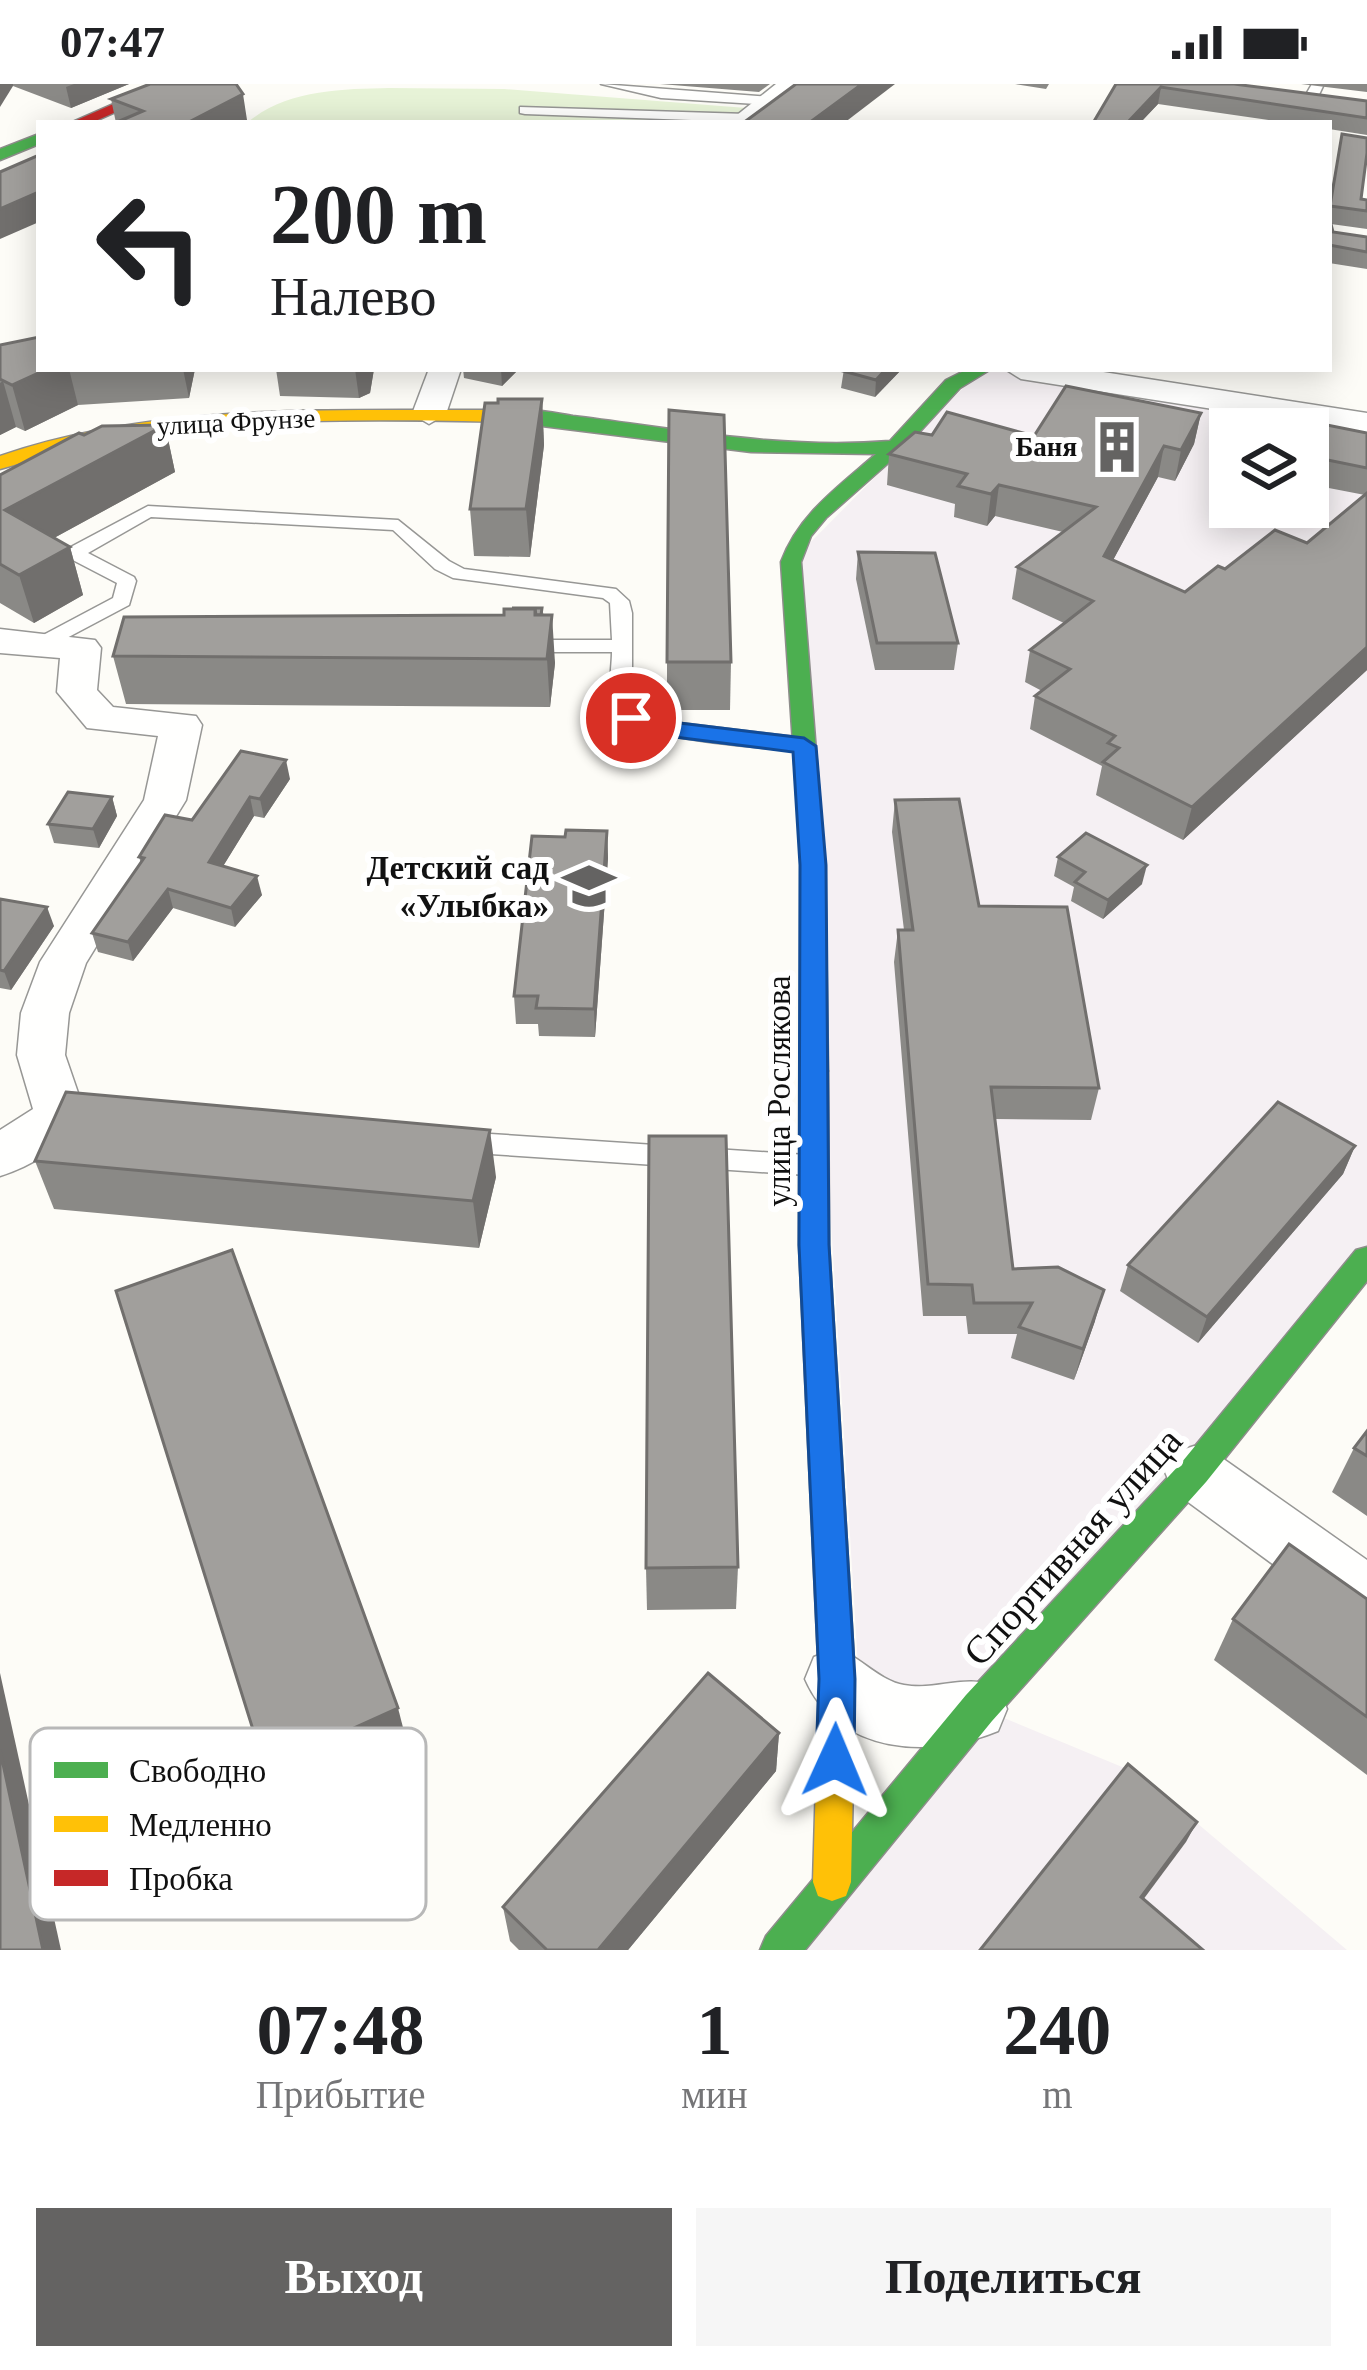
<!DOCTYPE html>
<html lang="ru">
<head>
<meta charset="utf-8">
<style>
	:root { --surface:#fff; --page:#f6f6f6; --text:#202124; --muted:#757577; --accent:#646362 }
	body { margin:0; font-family:Georgia,serif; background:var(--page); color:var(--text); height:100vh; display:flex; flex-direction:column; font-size:45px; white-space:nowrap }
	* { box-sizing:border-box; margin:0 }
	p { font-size:39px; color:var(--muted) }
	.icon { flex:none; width:66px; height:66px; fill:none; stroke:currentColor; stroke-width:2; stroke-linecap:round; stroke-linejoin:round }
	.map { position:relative; height:1866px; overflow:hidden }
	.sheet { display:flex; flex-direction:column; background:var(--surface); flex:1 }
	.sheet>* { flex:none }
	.top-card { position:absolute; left:36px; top:36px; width:1296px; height:252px; border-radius:0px; box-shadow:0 6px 30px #0003; background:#fff; color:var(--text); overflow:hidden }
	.buttons { position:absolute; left:1209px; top:324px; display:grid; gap:24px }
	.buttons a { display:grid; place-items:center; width:120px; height:120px; border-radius:0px; background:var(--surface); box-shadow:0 6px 30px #0003; font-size:60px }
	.pin { position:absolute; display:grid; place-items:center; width:102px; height:102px; color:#fff; margin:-51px; border:6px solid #fff; border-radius:50%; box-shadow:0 3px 12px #0007 }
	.me { position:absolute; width:132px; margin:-66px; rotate:1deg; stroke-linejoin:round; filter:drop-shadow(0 0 9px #0008) }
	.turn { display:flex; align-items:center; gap:42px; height:252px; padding:0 36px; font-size:54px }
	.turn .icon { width:156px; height:156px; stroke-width:2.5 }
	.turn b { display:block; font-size:84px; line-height:102px }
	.eta { display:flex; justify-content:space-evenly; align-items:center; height:204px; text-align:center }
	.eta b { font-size:72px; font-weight:700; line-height:84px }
	.button { display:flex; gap:24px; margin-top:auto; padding:24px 36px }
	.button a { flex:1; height:138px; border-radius:0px; background:var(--accent); color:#fff; font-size:48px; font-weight:700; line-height:138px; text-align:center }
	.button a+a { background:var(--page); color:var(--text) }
	.status { display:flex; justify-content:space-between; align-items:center; height:84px; padding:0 60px; background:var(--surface); direction:ltr }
	.status svg { height:33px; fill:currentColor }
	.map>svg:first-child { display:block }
</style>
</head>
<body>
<div class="status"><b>07:47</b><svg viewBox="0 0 49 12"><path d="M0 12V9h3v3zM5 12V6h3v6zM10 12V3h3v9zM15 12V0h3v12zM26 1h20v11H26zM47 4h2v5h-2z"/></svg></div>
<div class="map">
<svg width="1367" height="1866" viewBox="0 0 1367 1866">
	<rect width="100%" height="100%" fill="#fdfcf7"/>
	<!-- industrial -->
	<path fill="#f5f0f3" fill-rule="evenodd" d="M982,285H1021L1367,339V1175L980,1624L1139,1690L1347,1866H780L978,1626L860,1616L791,478ZM1230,345H1308V423H1230Z"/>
	<!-- green -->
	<path fill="#e7f3d7" d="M389,4L504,5L759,25L740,39H247C285,6 341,5 389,4Z"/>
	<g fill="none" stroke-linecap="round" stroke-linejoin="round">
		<!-- lane casing -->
		<g stroke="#979795" stroke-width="3">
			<g id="lane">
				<path d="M601,0L770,13L777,17L770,21L661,14Z"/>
				<path d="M1312,0H1324L1316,17L1311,18L1304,14Z"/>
				<path d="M520,23L747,30L754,34L747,38L525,30L520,29Z"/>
				<path d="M148,422L398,436L449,477L464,485L616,505L629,517L632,529V623L655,636L804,654L814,661L804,668C769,663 625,657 613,625C607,610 612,584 612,568H521L511,562L521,556H612L610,519L603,514L453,494L435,485L393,446L151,433L88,469L134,493L136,497L129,521L46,565H32V557L113,514L117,499L67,473V465Z"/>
				<path d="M459,1048L807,1071L816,1074L820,1081L816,1088L807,1091L459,1068L450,1065L446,1058L450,1051Z"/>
			</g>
		</g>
		<!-- street casing -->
		<g stroke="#979795" stroke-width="3">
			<g id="street">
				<path d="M776,0H806L757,39H727Z"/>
				<path d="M429,285H461L446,330L429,340L412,330Z"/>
				<path d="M1005,285H1084L1367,329V349L1021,295Z"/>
				<path d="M0,545L95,556L101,564L97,606L113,623L196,632L202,641L186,716L86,879L69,929L65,971L86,1032C72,1059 29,1083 0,1092V1046L33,1025L17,971L21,929L40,878L144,716L158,652L87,644L57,608L60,574L0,569Z"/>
				<path d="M1194,1362L1215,1369L1367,1476V1541L1345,1533L1173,1407L1165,1388L1173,1369Z"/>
				<path d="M837,1564C860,1573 880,1597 904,1601C938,1607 965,1589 998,1603L1007,1625L998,1647C931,1675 838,1671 805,1595L814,1573Z"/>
			</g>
		</g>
		<!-- fast casing -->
		<g stroke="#8e8d8b" stroke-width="3">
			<g id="fast">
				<path d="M39,50V60L0,76V65Z"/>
				<path d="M968,285H991L960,304L903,366L826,434L811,452L801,478L825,781L828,987L824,994H804L800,987L801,781L781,478C799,430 838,403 876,370L751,368L510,338L501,332C517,320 553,329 573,332C679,345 783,366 890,357L946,296Z"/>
				<path d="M1367,1163V1197L1206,1398L992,1637L805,1866H760L766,1852L966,1611L1182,1378L1356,1166Z"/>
			</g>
		</g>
		<!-- slow casing -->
		<g stroke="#8e8d8b" stroke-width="3">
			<g id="slow">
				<path d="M457,326H510L519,332L510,338C384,335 229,333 106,355C69,362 36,375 0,385V372C144,322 306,326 457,326Z"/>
				<path d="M814,977L824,980L828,987L829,1161L855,1595L851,1798L846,1812L832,1817L818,1812L813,1798L819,1595L799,1161L800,987L804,980Z"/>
			</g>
		</g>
		<!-- jam casing -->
		<g stroke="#8e8d8b" stroke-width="3">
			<path id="jam" d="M159,0H179L91,39H70Z"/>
		</g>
		<!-- lane -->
		<use href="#lane" fill="#fffffe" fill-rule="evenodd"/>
		<!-- street -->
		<use href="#street" fill="#fffffe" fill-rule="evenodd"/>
		<!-- fast -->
		<use href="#fast" fill="#4caf50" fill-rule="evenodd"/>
		<!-- slow -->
		<use href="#slow" fill="#ffc107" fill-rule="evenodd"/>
		<!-- jam -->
		<use href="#jam" fill="#c62828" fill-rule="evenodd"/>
	</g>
	<!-- wall -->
	<g fill="#8a8986">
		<path d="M0,0H129L71,24L13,2Z"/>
		<path d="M660,0H770L759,8Z"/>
		<path d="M1015,0H1049L1046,5Z"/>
		<path d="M1116,0L1367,17V51L1329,45V39H1289L1158,20L1140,39H1093Z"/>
		<path d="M1301,0H1367V8Z"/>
		<path d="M111,15L247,36L116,39Z"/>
		<path d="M1342,50L1361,115L1367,116V145L1331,140L1333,148L1367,153V185L1329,179V119Z"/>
		<path d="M0,261L39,285H195L189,314L78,321L25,347L16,343L0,351Z"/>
		<path d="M276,285H374L370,309L359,314L280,312Z"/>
		<path d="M463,285H519L502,302L464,294Z"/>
		<path d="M844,285H902L875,313L841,304Z"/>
		<path d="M542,315L544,361L530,473L474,472L470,425Z"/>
		<path d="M1201,329L1194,360L1175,397L1158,393L1113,476L1185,508L1225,485L1307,459L1365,411L1308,400V345L1367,349V586L1183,756L1096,711L1102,682L1030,645L1035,612L1042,607L1025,598L1030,566L1064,539L1012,515L1017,483L1063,448L995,432L987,442L954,433L955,420L887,401L889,370L932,351L1034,352Z"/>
		<path d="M165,341L175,388L54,454L70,463L83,511L34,539L0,519V391L84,351Z"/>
		<path d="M858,468L958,559L954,586H875L856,495Z"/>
		<path d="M542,524L555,579L550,623L126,620L113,572L504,531Z"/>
		<path d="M667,578H731L730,626H667Z"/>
		<path d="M290,695L264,734L254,732L223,782L262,811L235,843L173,824L133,877L98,868L92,849L141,779L139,773L192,736Z"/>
		<path d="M112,713L117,732L99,764L54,759L48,740Z"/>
		<path d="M895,716L979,822L1099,1004L1091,1036L995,1035L1013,1185L1095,1237L1074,1296L1011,1274L1017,1250H968L966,1232H923L894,878L898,846H904L892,748Z"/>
		<path d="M607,747L608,774L595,953L539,952L538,940H516L514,912L565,753Z"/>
		<path d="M1058,773L1142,800L1103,835L1071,817L1074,803L1054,792Z"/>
		<path d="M0,815L54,842L11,906L0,904Z"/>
		<path d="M1355,1062L1343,1090L1198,1259L1120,1207L1128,1181Z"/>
		<path d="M35,1077L496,1093L479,1164L54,1125Z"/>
		<path d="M1367,1347V1432L1332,1408L1354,1364Z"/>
		<path d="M738,1483L736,1525L647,1526L646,1484Z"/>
		<path d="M1367,1515V1691L1214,1576L1233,1535Z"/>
		<path d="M779,1649L776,1687L628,1866H519L510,1857L503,1823Z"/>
	</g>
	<!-- shaded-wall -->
	<g fill="#716f6d">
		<path d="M0,0H13V2L0,23Z"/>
		<path d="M74,0H129L71,24L66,3Z"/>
		<path d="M862,0H895L844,39H809Z"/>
		<path d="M1161,3L1158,20L1140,39H1127Z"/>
		<path d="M243,10L247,36L241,39H187Z"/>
		<path d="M39,108V138L0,155V125Z"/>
		<path d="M47,285H69L78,321L25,347L12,301Z"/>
		<path d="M183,285H195L189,314Z"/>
		<path d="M355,285H374L370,309L359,314Z"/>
		<path d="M501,285H519L502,302Z"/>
		<path d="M886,285H902L875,313L876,296Z"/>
		<path d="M3,297L16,343L0,351V299Z"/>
		<path d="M542,315L544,361L530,473L526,425Z"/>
		<path d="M1201,329L1194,360L1175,397L1181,366Z"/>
		<path d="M165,341L175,388L19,473L5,426Z"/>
		<path d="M1164,362L1158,393L1098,504L1104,472Z"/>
		<path d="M999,401L995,432L987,442L991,410Z"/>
		<path d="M70,463L83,511L34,539L19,491Z"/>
		<path d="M552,531L555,579L550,623L547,575Z"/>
		<path d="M1367,563V586L1183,756L1192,723Z"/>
		<path d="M286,676L290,695L264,734L260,715Z"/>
		<path d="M112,713L117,732L99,764L93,745Z"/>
		<path d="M250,713L254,732L214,797L209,778Z"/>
		<path d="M607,747L608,774L595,953L594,925Z"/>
		<path d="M1147,781L1142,800L1103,835L1108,816Z"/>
		<path d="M257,792L262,811L235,843L231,824Z"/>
		<path d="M168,805L173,824L133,877L128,858Z"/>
		<path d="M47,823L54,842L11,906L4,887Z"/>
		<path d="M490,1046L496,1093L479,1164L473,1117Z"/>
		<path d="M1355,1062L1343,1090L1198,1259L1207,1233Z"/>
		<path d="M1104,1206L1095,1237L1074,1296L1083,1265Z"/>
		<path d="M0,1589L61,1866H43L0,1666Z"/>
		<path d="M398,1624L408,1663L281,1721L265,1684Z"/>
		<path d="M779,1649L776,1687L628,1866H598Z"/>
		<path d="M1197,1738L1186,1758L1131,1832L1141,1813Z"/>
	</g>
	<!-- building -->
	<g fill="#a19f9c" stroke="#716f6d" stroke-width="3">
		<path d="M150,0H236L243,10L187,39H115L143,27L111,15Z"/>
		<path d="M796,0H862L809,39H743Z"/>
		<path d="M1116,0H1234L1367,17V34L1161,3L1127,39H1093Z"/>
		<path d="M1342,50L1367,54V69L1361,115L1367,116V127L1330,122Z"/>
		<path d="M39,71V108L0,125V88Z"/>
		<path d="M1329,132L1333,148L1367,153V168L1329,161Z"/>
		<path d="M39,253V285H47L12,301L0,295V261Z"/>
		<path d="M844,285H886L876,296L843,287Z"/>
		<path d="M1066,302L1201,329L1181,366L1164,362L1104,472L1185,508L1218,482L1225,485L1275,446L1307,459L1367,409V563L1192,723L1103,678L1119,664L1108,659L1115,652L1035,612L1070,585L1030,566L1093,517L1017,483L1096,423L999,401L991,410L958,402L967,390L889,370L915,348L932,351L947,328L1034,352Z"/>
		<path d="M498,315H542L526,425H470L485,319H498Z"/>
		<path d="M669,326L724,331L731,578H667Z"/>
		<path d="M1282,332L1367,349V384L1308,372V345H1277Z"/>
		<path d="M165,341L5,426L70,463L19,491L0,480V391L79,349L84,351L102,342Z"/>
		<path d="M858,468L935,469L958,559H877Z"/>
		<path d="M512,524H542L541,531H536L535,525Z"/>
		<path d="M504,525H535V531H552L547,575L113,572L124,533L504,531Z"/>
		<path d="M241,667L286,676L260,715L250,713L209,778L257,792L231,824L168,805L128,858L92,849L144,774L139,773L165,731L192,736Z"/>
		<path d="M68,708L112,713L93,745L48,740Z"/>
		<path d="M959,715L979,822L1067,823L1099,1004L991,1003L1013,1185L1058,1183L1104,1206L1083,1265L1019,1243L1032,1219H974L972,1201L928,1200L898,846H913L895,716Z"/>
		<path d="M566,746L607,747L594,925L536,924L538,912H514L532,752L565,753Z"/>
		<path d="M1086,749L1147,781L1108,816L1075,798L1085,788L1058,773Z"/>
		<path d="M0,815L47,823L4,887L0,886Z"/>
		<path d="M66,1008L490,1046L473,1117L35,1077Z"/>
		<path d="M1278,1018L1355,1062L1207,1233L1128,1181Z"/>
		<path d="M649,1052H726L738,1483L646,1484Z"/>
		<path d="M232,1166L398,1624L265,1684L116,1207Z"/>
		<path d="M1367,1347V1372L1354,1364Z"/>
		<path d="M1289,1460L1367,1515V1633L1233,1535Z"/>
		<path d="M708,1589L779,1649L598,1866H547L503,1823Z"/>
		<path d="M0,1666L43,1866H0Z"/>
		<path d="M1128,1680L1197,1738L1141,1813L1203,1866H980Z"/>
	</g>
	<!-- route -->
	<path fill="#1a73e8" stroke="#114b97" stroke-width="3" d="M631,627L655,636L804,654L816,662L826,781L829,1161L855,1595L854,1676L848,1689L835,1694L822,1689L816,1676L819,1595L799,1161L800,781L793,668L651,650L622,639V629Z"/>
	<!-- icons -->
	<defs>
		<g id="building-bare" transform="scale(4.14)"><path d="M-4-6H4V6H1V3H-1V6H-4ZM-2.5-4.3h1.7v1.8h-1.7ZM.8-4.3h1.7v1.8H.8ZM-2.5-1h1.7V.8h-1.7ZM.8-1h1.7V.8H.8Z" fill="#646362" stroke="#fff" stroke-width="2.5" paint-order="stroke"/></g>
		<g id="school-bare" transform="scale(4.14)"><path d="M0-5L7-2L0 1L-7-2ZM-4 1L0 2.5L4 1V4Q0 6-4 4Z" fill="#646362" stroke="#fff" stroke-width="2.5" paint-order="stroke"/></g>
	</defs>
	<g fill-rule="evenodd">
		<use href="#building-bare" x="1117" y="363"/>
		<use href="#school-bare" x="589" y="802"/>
	</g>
	<g text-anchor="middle" stroke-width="12" stroke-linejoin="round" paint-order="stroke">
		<!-- far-street labels -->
		<g font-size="27" fill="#111" stroke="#fff">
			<text transform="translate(236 338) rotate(-3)" y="9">улица Фрунзе</text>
		</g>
		<!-- far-poi labels -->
		<g font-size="27" font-weight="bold" fill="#111" stroke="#fff" text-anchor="end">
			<text x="1077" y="372">Баня</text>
		</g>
		<!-- poi labels -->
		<g font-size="33" font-weight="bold" fill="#111" stroke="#fff" text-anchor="end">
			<text x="549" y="795">Детский сад<tspan x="549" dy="38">«Улыбка»</tspan></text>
		</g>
		<!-- street labels -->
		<g font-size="33" fill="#111" stroke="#fff">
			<text transform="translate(778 1007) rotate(-90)" y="12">улица Рослякова</text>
		</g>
		<!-- near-street labels -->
		<g font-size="39" fill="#111" stroke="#fff">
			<text transform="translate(1072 1462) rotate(-48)" y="14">Спортивная улица</text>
		</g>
	</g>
	<!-- legend -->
	<rect x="30" y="1644" width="396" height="192" rx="18" fill="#fff" stroke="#b8b8b8" stroke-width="3"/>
	<rect x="54" y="1678" width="54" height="16" fill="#4caf50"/>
	<rect x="54" y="1732" width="54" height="16" fill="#ffc107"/>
	<rect x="54" y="1786" width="54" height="16" fill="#c62828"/>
	<g font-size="33" fill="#111">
		<text x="129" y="1698">Свободно</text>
		<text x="129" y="1752">Медленно</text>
		<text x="129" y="1806">Пробка</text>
	</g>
</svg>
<div class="buttons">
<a><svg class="icon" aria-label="layers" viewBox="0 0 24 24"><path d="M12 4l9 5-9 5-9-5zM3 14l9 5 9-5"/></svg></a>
</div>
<div class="pin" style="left:631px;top:634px;background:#d93025"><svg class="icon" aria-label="arrive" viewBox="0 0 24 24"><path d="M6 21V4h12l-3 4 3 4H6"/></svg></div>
<svg class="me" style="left:835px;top:1676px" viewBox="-20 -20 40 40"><path d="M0-17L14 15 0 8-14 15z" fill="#1a73e8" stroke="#fff" stroke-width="4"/></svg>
<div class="top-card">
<div class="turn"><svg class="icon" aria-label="left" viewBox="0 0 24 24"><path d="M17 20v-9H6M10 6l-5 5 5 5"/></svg><div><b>200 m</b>Налево</div></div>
</div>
</div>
<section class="sheet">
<div class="eta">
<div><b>07:48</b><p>Прибытие</p></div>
<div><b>1</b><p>мин</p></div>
<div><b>240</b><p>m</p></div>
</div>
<div class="button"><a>Выход</a><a>Поделиться</a></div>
</section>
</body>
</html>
